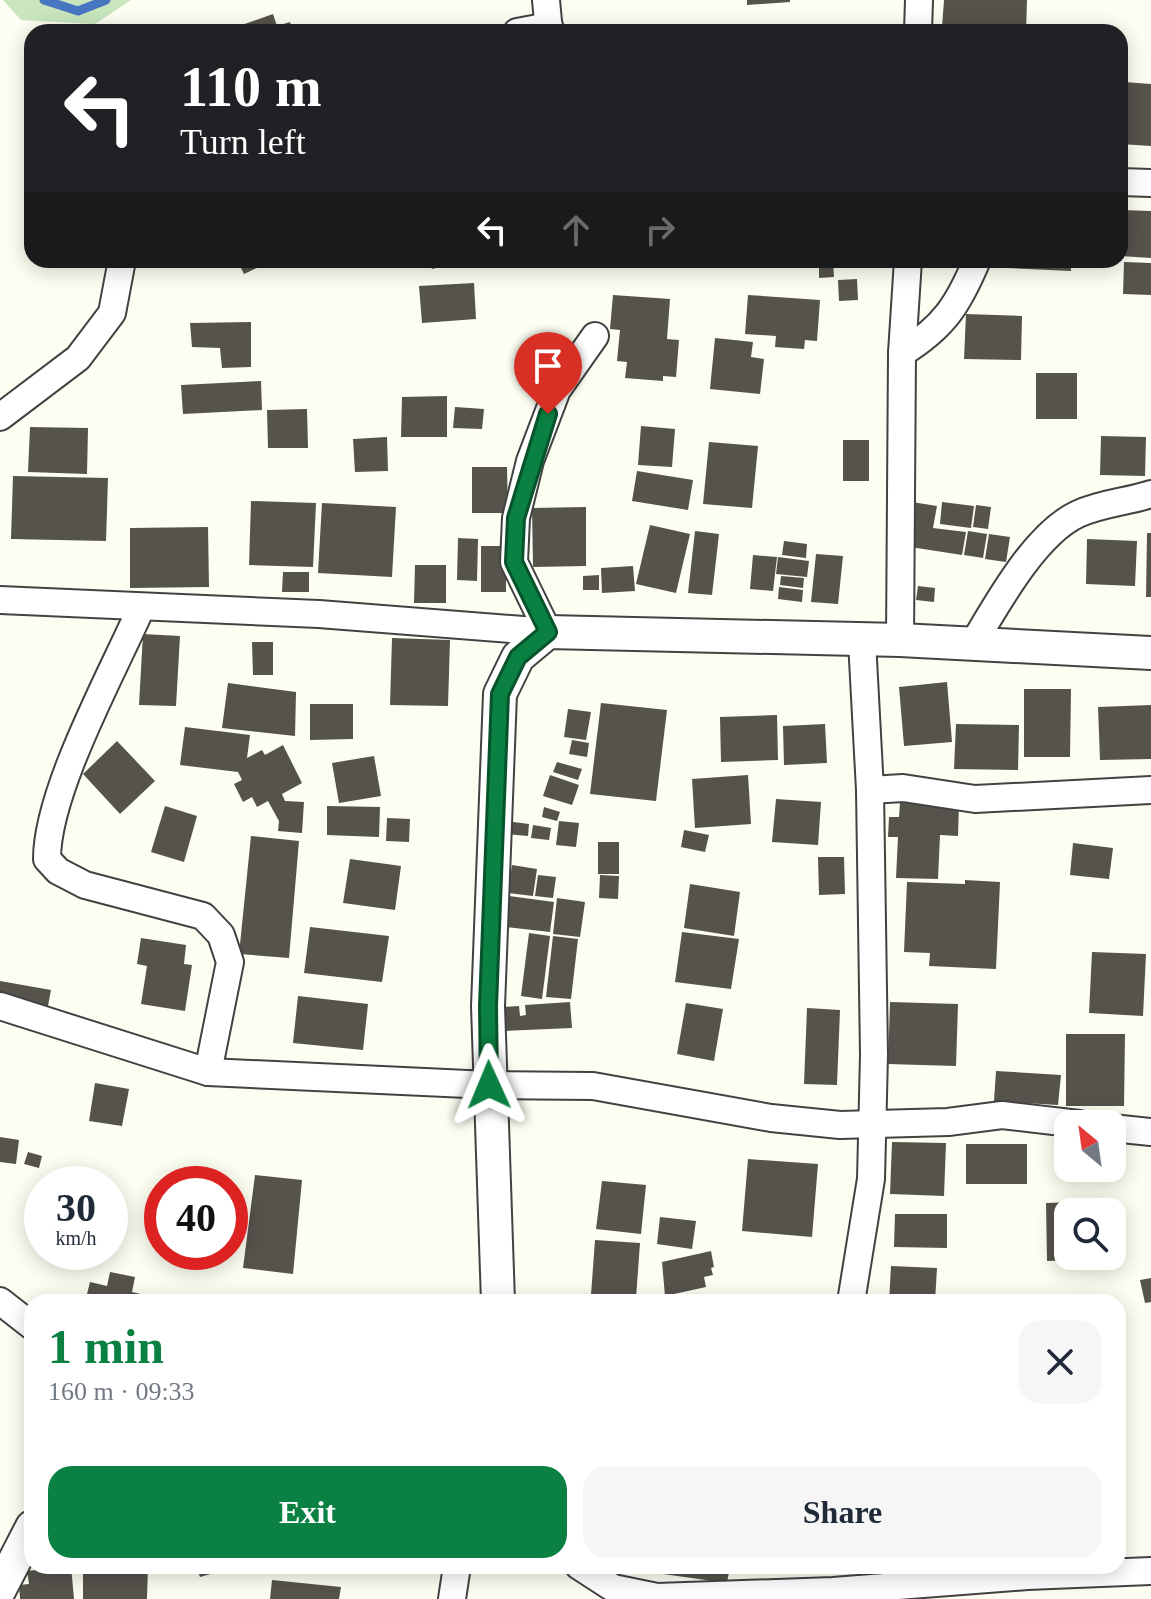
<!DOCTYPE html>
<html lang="en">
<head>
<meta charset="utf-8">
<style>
	:root { --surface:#fff; --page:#f6f6f7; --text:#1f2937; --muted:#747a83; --accent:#0b8043 }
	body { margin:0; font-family:Georgia,serif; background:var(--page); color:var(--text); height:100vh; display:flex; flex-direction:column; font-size:30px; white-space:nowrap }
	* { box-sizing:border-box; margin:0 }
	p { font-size:26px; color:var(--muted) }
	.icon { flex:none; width:44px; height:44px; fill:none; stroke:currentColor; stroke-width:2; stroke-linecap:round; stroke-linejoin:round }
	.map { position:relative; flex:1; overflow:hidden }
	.side { position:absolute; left:24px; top:1294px; width:1102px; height:280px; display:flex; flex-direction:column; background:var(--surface); border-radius:24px; box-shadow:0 4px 20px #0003 }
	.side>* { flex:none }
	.banner { position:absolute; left:24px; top:24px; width:1104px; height:244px; border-radius:24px; box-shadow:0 4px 20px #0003; background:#202124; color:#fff; overflow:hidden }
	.needle { width:52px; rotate:331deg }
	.tools { position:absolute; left:1054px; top:1110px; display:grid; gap:16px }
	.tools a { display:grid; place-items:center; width:72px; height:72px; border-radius:16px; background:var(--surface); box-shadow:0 4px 20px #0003; font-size:40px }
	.speed { position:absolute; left:24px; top:1166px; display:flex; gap:16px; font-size:40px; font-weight:700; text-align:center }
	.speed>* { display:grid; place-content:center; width:104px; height:104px; border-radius:50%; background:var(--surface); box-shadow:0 4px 20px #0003; line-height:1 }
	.speed small { font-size:20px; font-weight:400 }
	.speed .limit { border:12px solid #d22; background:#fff; color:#111 }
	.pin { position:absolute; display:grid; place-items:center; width:68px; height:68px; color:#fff; margin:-82px -34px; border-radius:50% 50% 50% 0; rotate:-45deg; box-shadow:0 0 8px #0007 }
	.pin .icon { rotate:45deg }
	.me { position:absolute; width:88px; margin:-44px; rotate:359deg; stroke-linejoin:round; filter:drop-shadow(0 0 6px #0008) }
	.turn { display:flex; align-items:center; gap:28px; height:168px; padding:0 24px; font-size:36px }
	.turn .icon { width:104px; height:104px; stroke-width:2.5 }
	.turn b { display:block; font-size:56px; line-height:68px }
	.lanes { display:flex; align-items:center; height:76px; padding:0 24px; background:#0003; justify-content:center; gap:40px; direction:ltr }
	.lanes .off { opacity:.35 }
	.round { display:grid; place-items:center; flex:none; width:84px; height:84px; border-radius:24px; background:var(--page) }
	.headline { display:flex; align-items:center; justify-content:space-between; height:136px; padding:0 24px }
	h1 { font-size:48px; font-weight:600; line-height:60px; color:var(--accent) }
	.cta { display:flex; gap:16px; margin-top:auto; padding:16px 24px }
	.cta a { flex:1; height:92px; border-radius:24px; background:var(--accent); color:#fff; font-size:32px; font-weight:600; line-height:92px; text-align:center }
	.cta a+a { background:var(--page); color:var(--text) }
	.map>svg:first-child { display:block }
</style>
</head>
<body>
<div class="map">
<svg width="1151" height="1599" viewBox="0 0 1151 1599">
	<rect width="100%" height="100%" fill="#fdfef2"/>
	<!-- green -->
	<path fill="#c9e6be" d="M3,0H131L95,24L21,20Z"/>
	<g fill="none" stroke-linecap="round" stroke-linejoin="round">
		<!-- stream -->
		<path stroke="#4976c1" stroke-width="9" d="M44,0L78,11L106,0"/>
	</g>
	<!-- building -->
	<g fill="#56524c">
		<path d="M747,0H790V2L747,5Z"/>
		<path d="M944,0H1027L1026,32H960L961,28L942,27Z"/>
		<path d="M273,14L277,26L290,22L293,32H222Z"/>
		<path d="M1124,82L1151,84V146L1120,144Z"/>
		<path d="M1122,210L1151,211V258L1120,256Z"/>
		<path d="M237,260H273L244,274Z"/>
		<path d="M429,260H464V261L432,269Z"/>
		<path d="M819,260H833L834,277L819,278Z"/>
		<path d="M1007,260H1071V271L1007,268Z"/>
		<path d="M1124,262L1151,263V295L1123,294Z"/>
		<path d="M857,279L858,300L839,301L838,280Z"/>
		<path d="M474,283L476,319L422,323L419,286Z"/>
		<path d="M613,295L670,299L667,339L679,340L676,377L663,376V381L625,378L627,362L617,361L620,330L610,329Z"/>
		<path d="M748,295L820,300L817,341L805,340L804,349L775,347L776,336L745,334Z"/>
		<path d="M966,314L1022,316L1021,360L964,359Z"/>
		<path d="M251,322V367L222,368L220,348L192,347L190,323Z"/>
		<path d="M715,338L753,342L751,357L764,359L760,394L710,389Z"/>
		<rect x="1036" y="373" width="41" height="46"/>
		<path d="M261,381L262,410L183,414L181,385Z"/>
		<path d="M447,396V437H401L402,397Z"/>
		<path d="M455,407L484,409L482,429L453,428Z"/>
		<path d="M307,409L308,448H268L267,410Z"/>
		<path d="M641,426L675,429L672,467L638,465Z"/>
		<path d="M30,427L88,428L87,474L28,472Z"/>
		<path d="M1101,436L1146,437L1145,476L1100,475Z"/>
		<path d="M387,437L388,471L355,472L353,439Z"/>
		<rect x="843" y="440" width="26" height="41"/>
		<path d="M709,442L758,446L752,508L703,504Z"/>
		<path d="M472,467H507L508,513H472Z"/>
		<path d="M637,471L693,480L688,510L632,501Z"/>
		<path d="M13,476L108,478L106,541L11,539Z"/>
		<path d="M251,501L316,503L313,567L249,565Z"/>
		<path d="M912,502L937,506L933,528L966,532L962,555L904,546Z"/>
		<path d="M942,502L974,506L971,528L940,524Z"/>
		<path d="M322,503L396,507L392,577L318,573Z"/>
		<path d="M976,505L991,507L988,529L973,527Z"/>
		<path d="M586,507V566L533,567L532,508Z"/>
		<path d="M650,525L690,534L676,593L636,584Z"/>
		<path d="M208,527L209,587L130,588V528Z"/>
		<path d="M695,531L719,534L712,595L688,593Z"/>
		<path d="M968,531L987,534L983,558L964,555Z"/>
		<path d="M1147,533H1151V597H1146Z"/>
		<path d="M989,534L1010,537L1006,562L985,559Z"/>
		<path d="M458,538L478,539L477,581L457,580Z"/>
		<path d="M1087,539L1137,541L1135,586L1086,584Z"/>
		<path d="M784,541L807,544L806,558L782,555Z"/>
		<rect x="481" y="546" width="25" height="46"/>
		<path d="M816,554L843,556L838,604L811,602Z"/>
		<path d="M753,555L777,557L773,591L750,589Z"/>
		<path d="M778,557L809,561L807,577L776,574Z"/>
		<path d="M415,565H446V603H414Z"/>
		<path d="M633,566L635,591L602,593L601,568Z"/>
		<path d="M283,572H309V592H282Z"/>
		<path d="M599,575V590H583V576Z"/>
		<path d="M781,576L804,578L803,588L780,585Z"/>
		<path d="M918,586L935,588L934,602L916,600Z"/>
		<path d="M779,587L803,590L802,602L778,599Z"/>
		<path d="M143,634L180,636L176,706L139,705Z"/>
		<path d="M392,638L450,640L448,706L390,705Z"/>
		<path d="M252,642H273V675H253Z"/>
		<path d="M947,682L952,742L904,746L899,687Z"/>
		<path d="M228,683L296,692L295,736L222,728Z"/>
		<path d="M1024,689H1071L1070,757H1024Z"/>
		<path d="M601,703L667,710L656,801L590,794Z"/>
		<path d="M310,704H353V739L310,740Z"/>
		<path d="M1151,705V759L1100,760L1098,707Z"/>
		<path d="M568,709L591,712L586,740L564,737Z"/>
		<path d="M777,715L778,760L721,762L720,717Z"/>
		<path d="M825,724L827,763L784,765L783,726Z"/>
		<path d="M956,724L1019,725L1018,770L954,769Z"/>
		<path d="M185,727L250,735L247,758L262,750L265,755L283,745L302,783L282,794L285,801L304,802L302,833L278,831L279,821L268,801L257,807L252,797L243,802L234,784L242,780L238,772L180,765Z"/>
		<path d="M572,740L589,743L587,757L569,754Z"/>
		<path d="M117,741L155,781L120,814L83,774Z"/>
		<path d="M374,756L381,796L339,803L332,763Z"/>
		<path d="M557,762L582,769L578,780L553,772Z"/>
		<path d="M550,775L579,785L572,805L543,796Z"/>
		<path d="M748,775L751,824L695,828L692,779Z"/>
		<path d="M776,799L821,802L818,845L772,842Z"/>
		<path d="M900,802L959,804L958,836L940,835L938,879L896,878L898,837H888L889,817H899Z"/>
		<path d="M165,806L197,816L184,862L151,852Z"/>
		<path d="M327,806L380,807L379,837L327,835Z"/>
		<path d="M544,807L560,812L557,821L542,817Z"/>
		<path d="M387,818L410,819L409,842L386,841Z"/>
		<path d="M507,821L529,824L528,836L505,834Z"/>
		<path d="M559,821L579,823L576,847L556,845Z"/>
		<path d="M533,825L551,828L549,840L531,838Z"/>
		<path d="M684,830L709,835L705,852L681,847Z"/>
		<path d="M251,836L299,841L289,958L239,954Z"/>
		<rect x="598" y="842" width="21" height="32"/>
		<path d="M1073,843L1113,848L1109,879L1070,875Z"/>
		<path d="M818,857H844L845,894L819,895Z"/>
		<path d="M350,859L401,866L395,910L343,903Z"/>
		<path d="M512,865L537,869L533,896L508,893Z"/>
		<path d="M538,875L556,877L553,898L535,896Z"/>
		<path d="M600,875L619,876L618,899L599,898Z"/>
		<path d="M965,880L1000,882L996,969L929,966L930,953L904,952L907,882L965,884Z"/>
		<path d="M690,884L740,892L734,936L684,928Z"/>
		<path d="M509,896L554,902L550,932L505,927Z"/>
		<path d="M557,898L585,902L580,937L553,934Z"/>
		<path d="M310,927L389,936L382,982L304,973Z"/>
		<path d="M682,932L739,939L731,989L675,982Z"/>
		<path d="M529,933L550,936L542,999L521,996Z"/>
		<path d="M553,936L578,939L571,999L546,997Z"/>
		<path d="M141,938L186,945L184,964L192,965L185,1011L141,1004L147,966L137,964Z"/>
		<path d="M1092,952L1146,954L1143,1016L1089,1013Z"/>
		<path d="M0,981L51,990L45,1022L0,1014Z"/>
		<path d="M298,996L368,1004L363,1050L293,1043Z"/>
		<path d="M570,1002L572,1028L503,1031L502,1007L519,1006L520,1016L526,1015L525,1005Z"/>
		<path d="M890,1002L958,1004L956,1066L888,1064Z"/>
		<path d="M686,1003L723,1009L714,1061L677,1054Z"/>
		<path d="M807,1008L840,1010L837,1085L804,1084Z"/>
		<path d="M1066,1034H1125L1124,1106H1066Z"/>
		<path d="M996,1071L1061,1075L1058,1105L994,1101Z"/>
		<path d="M95,1083L129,1089L122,1126L89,1121Z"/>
		<path d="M0,1137L19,1140L16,1164L0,1162Z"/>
		<path d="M892,1142L946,1143L944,1196L890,1194Z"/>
		<rect x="966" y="1144" width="61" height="40"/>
		<path d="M28,1152L42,1156L39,1168L24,1164Z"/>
		<path d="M748,1159L818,1164L812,1237L742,1231Z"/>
		<path d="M255,1175L302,1180L293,1274L243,1268Z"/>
		<path d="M602,1181L646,1185L641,1234L596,1229Z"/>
		<path d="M1103,1201V1212H1068V1256H1104V1259L1047,1261L1046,1203Z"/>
		<path d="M895,1214H947V1248L894,1247Z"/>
		<path d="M660,1217L696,1221L692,1249L657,1244Z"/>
		<path d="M595,1240L640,1243L636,1298L591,1295Z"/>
		<path d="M711,1251L714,1267L711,1268L713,1275L704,1277L706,1287L665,1296L662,1262Z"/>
		<path d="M891,1266L937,1268L935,1302H889Z"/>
		<path d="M110,1272L135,1277L132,1292L163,1299L162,1302H85L90,1282L107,1286Z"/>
		<path d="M1151,1278V1302L1145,1303L1140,1280Z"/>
		<path d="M36,1566H71L74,1599H20L19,1585L29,1584L27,1571L36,1570Z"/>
		<path d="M119,1566H148L147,1599H83V1568Z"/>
		<path d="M196,1566H219L221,1571L200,1577Z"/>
		<path d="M664,1566H730L727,1583L663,1574Z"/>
		<path d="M272,1580L341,1587L339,1599H270Z"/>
	</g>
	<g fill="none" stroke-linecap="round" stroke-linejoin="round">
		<!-- minor casing -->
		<g stroke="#424242" stroke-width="30">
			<g id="minor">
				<path d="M546,0L549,32"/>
				<path d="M517,32L549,26"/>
				<path d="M918,32L919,0"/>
				<path d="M1120,182L1151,183"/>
				<path d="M902,353C944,327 958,305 977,260"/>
				<path d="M0,417L78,358L112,313L122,260"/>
				<path d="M0,600L319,614L548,632"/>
				<path d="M141,608C112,674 47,791 47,859L58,871L85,885L203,916L221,935L230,962L208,1072"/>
				<path d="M548,632L514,562L516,518L530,461L557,390L595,336"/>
				<path d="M900,640L902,353L908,260"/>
				<path d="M973,644C997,604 1035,534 1078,514C1102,503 1127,502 1151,494"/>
				<path d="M870,790L903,788L975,799L1151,790"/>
				<path d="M0,1006L208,1072L489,1085L593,1086L771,1118L840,1125L948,1122L1002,1115L1079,1124"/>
				<path d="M1112,1128L1151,1132"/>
				<path d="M0,1301L32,1326"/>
				<path d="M851,1302L871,1179L874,1055L870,790L862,641"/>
				<path d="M579,1566L613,1588L657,1597L833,1591L1027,1576L1151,1571"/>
				<path d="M452,1599L457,1566"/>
			</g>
		</g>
		<!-- tertiary casing -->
		<g stroke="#424242" stroke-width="36">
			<g id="tertiary">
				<path d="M498,1302L488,1006L500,694L518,657L548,632L900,640L1151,653"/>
				<path d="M0,1589L32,1527"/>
			</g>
		</g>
		<!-- minor -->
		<use href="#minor" stroke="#fff" stroke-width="26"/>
		<!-- tertiary -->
		<use href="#tertiary" stroke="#fff" stroke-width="32"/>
	</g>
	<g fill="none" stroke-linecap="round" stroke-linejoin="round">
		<!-- route casing -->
		<g stroke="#07532c" stroke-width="20">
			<path id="route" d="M489,1085L488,1006L500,694L518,657L548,632L514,562L516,518L548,414"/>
		</g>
		<!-- route -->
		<use href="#route" stroke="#0b8043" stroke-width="14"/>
	</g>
</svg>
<div class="tools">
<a><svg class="needle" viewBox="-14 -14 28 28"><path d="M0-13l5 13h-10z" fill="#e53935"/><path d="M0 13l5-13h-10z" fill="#747a83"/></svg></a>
<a><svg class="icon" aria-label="search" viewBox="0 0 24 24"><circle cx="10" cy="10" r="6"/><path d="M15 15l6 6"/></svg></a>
</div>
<div class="speed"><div>30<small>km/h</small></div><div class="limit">40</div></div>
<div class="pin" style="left:548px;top:414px;background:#d93025"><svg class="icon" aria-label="arrive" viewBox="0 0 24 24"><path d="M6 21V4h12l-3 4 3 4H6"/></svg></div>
<svg class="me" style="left:489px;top:1085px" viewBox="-20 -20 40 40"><path d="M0-17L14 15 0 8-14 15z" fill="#0b8043" stroke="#fff" stroke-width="4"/></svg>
<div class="banner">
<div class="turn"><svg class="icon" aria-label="left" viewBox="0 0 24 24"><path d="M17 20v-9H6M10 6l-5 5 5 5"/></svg><div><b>110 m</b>Turn left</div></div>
<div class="lanes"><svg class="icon" aria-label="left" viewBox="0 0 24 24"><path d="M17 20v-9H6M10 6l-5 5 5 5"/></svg><svg class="icon off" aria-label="ahead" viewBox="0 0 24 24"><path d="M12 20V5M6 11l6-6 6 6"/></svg><svg class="icon off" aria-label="right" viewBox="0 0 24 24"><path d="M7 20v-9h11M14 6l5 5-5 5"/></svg></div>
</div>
<section class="side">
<div class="headline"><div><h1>1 min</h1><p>160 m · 09:33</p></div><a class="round"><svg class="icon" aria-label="close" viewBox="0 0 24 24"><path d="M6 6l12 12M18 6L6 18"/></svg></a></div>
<div class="cta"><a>Exit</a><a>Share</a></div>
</section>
</div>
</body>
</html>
